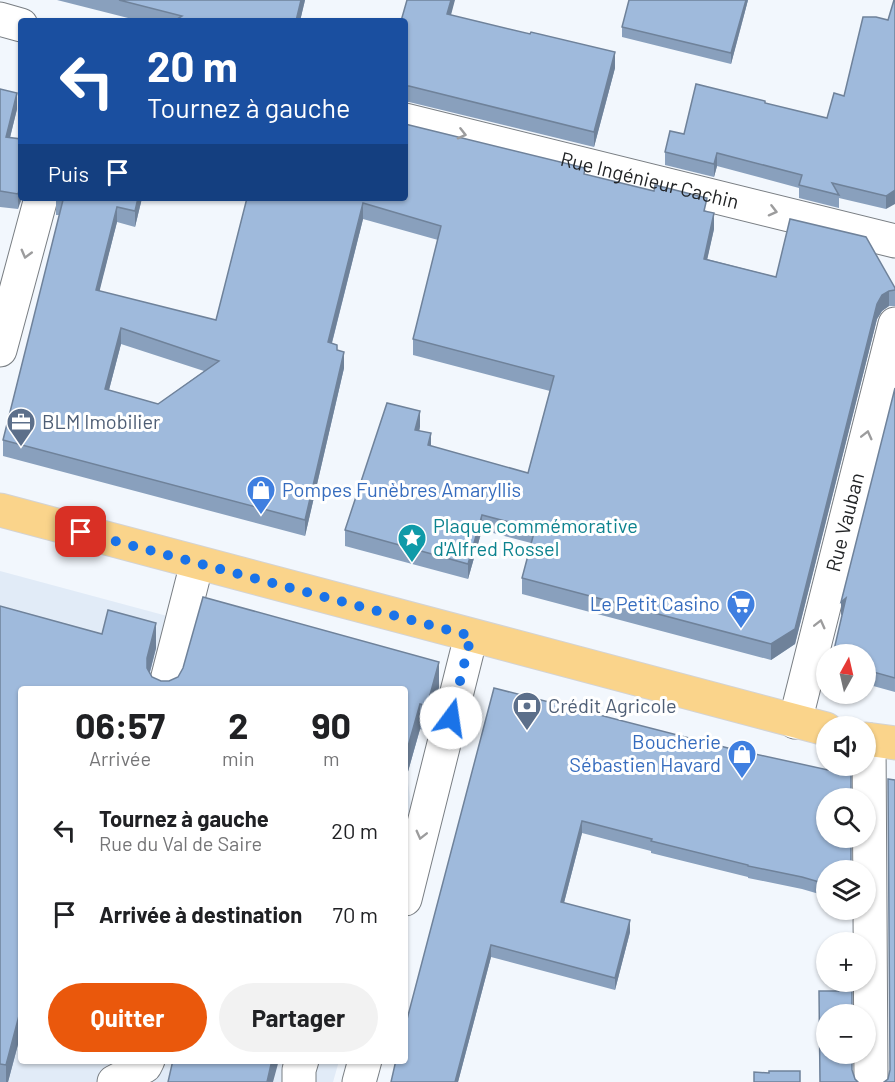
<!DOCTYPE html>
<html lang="fr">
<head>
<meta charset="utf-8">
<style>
	:root { --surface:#fff; --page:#f2f2f2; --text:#202124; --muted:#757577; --accent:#ea580c }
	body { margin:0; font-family:Barlow,sans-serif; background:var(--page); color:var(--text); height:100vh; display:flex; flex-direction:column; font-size:22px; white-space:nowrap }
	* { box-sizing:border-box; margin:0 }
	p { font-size:20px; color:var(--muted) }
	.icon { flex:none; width:33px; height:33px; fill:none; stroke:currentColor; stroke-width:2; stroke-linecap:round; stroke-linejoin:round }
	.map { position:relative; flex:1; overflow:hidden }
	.drawer { position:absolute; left:18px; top:686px; width:390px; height:378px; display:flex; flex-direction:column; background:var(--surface); border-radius:6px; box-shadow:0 2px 4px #0004 }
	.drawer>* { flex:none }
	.hud { position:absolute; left:18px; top:18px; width:390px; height:183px; border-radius:6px; box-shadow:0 2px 4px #0004; background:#1a4fa0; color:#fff; overflow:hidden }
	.needle { width:39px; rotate:8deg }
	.tools { position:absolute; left:816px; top:644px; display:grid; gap:12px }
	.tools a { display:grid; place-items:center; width:60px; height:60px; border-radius:50%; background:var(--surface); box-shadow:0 2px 4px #0004; font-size:30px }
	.pin { position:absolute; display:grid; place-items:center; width:51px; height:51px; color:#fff; margin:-26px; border-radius:12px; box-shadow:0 3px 9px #0006 }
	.me { position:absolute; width:66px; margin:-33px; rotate:14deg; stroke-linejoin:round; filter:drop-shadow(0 0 4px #0008) }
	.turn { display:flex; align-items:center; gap:21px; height:126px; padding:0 30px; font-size:27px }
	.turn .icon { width:78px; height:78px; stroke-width:2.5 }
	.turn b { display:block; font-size:42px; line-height:51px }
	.then { display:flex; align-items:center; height:57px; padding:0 30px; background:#0003; gap:12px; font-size:22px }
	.eta { display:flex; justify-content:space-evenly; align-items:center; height:102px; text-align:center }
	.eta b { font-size:36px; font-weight:700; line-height:42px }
	.primary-button { display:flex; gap:12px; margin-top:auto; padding:12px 30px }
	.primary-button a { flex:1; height:69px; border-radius:36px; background:var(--accent); color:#fff; font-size:24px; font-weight:700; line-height:69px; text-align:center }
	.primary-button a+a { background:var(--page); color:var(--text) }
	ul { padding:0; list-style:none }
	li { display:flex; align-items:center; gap:18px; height:84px; padding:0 30px }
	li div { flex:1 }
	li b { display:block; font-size:22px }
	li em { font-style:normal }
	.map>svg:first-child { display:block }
</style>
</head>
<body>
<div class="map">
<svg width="895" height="1082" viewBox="0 0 895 1082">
	<rect width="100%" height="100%" fill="#f2f7fd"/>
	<!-- built -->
	<path fill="#e1ebf7" d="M0,571L182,620L424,680L439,687L427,731L420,730L407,775L411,805L405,827V688H21V1060L339,1061L333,1082H0Z"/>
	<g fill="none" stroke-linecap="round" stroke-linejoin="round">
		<!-- minor casing -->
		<g stroke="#797e83" stroke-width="35">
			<g id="minor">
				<path d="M0,19L21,25"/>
				<path id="s1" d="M405,120L895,241"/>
				<path d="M0,350L41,198"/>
				<path d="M165,688L197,563"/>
				<path id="s2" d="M795,722L895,324"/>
				<path d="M869,740L871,1082"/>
				<path d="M405,899L471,636"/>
				<path d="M114,1082L145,1066L148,1060"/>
				<path d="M299,1082V1070L302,1060"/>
				<path d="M359,1082L365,1060"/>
			</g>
		</g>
		<!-- major casing -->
		<g stroke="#d3d3d4" stroke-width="35">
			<g id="major">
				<path d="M0,510L826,729"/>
				<path d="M866,739L895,743"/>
			</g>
		</g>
		<!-- minor -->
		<use href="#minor" stroke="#fff" stroke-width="33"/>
		<!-- major -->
		<use href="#major" stroke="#fad48b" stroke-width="33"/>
	</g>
	<!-- wall -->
	<g fill="#89a0bd" fill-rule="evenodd">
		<path d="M57,0H305L300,21H140Z"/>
		<path d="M748,0L731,64L622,37V27Z"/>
		<path d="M451,15L615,68L594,147L409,102H405V21Z"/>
		<path d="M888,20L886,209L839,198V208L799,198V188L717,166L714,177L665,165V152L684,134L765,104L827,118L844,96Z"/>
		<path d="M0,89L17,109L10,138L21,139L18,209L0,207Z"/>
		<path d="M585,174L707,211L714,229L707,259L776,277L895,288V306H889L882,311L877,319L795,644L771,660L522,594V578L531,543L482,530L468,579L345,546V530L420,427L419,431L431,446L528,473L550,391L413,355V339L438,240L363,219L332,343L337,350L344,368L305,536L3,456V440L60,215H56V198H142L135,227L117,222L99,291L216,320L247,198ZM121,344L204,371L158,404L109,390Z"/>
		<path d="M895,388V692L866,684V654L842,614L841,615Z"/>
		<path d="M0,606L102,634L156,648L150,672L152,677L161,681L439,687L427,731L420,729L407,775L405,776V688H21V1033L8,1082H0Z"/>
		<path d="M494,688L826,870V896L802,889L748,878V877L651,853V851L582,833L564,903L630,932L615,990L491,957L458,1082H391Z"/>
	</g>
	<!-- shaded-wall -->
	<g fill="#6f829a">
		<path d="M301,0H305L300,21H296Z"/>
		<path d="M451,0H455L447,30V14Z"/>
		<path d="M746,0H748L731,64V53Z"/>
		<path d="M615,52V68L594,147V132Z"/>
		<path d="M17,93V109L6,153V137Z"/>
		<path d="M717,153V166L714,177V164Z"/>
		<path d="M21,184L22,198L18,209V194Z"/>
		<path d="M895,190V204L886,209V196Z"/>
		<path d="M138,198H142L135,227V211Z"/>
		<path d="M363,203V219L328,358V342Z"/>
		<path d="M117,207V222L96,305V290Z"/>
		<path d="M714,213V229L704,274V259Z"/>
		<path d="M889,291V306L882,311L877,319L795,644L771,660V644L877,304L882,295Z"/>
		<path d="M121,328V344L105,405V389Z"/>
		<path d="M344,352V368L305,536V520Z"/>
		<path d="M420,411V427L415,446V430Z"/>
		<path d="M431,433V449L428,445Z"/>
		<path d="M482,515V530L468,579V564Z"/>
		<path d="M846,598V612L841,615V602Z"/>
		<path d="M156,623V648L147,683V658Z"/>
		<path d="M439,662V687L427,731V706Z"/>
		<path d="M420,704V729L407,775L405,776V751Z"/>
		<path d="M582,821V833L561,914V902Z"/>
		<path d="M630,920V932L615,990V978Z"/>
		<path d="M491,945V957L458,1082H455Z"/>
		<path d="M21,1008V1033L8,1082H6V1065Z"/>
		<path d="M272,1060H279L273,1082H267Z"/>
	</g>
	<!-- building -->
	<g fill="#9fbadc" stroke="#6f829a" stroke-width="1.5" fill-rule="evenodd">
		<path d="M119,0H301L296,21H174L182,16Z"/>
		<path d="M407,0H451L447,14L530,34L531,32L615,52L594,132L409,86H405V21H401Z"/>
		<path d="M629,0H746L731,53L622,27Z"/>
		<path d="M894,0H895V190L886,196L832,183L839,195L799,185L802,175L717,153L714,164L665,152L670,131L684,134L696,84L765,101V103L827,118L834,93L844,96L863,17H876L888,20Z"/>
		<path d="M0,89L17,93L6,137L21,139V184L18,194L0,191Z"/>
		<path d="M405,124L585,168L584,174L654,191L655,185L707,198L704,211L714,213L704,259L776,277L790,219L866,237L895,288V290L889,291L882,295L877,304L795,629L771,644L522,578L535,529L482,515L468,564L345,530L387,403L420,411L415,430L431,433L428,445L528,473L554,376L413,339L441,226L363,203L328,342L337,345V350L344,352L305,520L3,440L63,200L56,199V198H138L135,211L117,207L96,290L216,320L247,198H405ZM121,328L219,361L158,404L105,389Z"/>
		<path d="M895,388V678L866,670V654H833L846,598L841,602Z"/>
		<path d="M203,597L439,662L427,706L420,704L407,750L405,751V688H21V1008L6,1065L0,1064V606L102,634L108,610L156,623L147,658V668L152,677L161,681H169L178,677L183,668Z"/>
		<path d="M494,688L728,748L851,775V798H826V837H851V870H826V884L802,877L748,866V865L651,841L652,839L582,821L561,902L630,920L615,978L491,945L455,1082H391L396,1060H405V1027Z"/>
		<path d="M888,779L895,780V1082H884L888,1079L890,1070Z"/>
		<path d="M819,991H852V1014H826V1053H852V1070L855,1079L858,1082H820Z"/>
		<path d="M173,1060H272L267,1082H168Z"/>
		<path d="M769,1071H800V1082H754V1072L769,1073Z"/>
	</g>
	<!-- one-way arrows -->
	<defs><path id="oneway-chevron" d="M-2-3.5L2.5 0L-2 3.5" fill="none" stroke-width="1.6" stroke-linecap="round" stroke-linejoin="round" transform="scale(1.5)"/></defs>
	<g stroke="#9c9c9d">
		<use href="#oneway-chevron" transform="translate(462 134) rotate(14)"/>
		<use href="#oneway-chevron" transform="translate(773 211) rotate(14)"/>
		<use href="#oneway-chevron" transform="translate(26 254) rotate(105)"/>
		<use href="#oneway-chevron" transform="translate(867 435) rotate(-76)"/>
		<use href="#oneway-chevron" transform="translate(820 624) rotate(-76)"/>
		<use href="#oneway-chevron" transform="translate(421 835) rotate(104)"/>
	</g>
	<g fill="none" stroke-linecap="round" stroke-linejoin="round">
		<!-- route -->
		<path stroke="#1a73e8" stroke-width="10" stroke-dasharray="0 18" d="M81,532L471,636L451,718"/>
	</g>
	<!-- icons -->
	<defs>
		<g id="office-pin" transform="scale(1.5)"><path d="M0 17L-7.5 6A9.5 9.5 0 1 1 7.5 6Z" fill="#5c6f8a" stroke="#fff"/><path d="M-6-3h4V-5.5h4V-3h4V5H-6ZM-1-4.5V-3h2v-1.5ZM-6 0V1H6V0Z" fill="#fff"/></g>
		<g id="shop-pin" transform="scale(1.5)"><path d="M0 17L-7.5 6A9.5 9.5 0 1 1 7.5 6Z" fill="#3f7fe0" stroke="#fff"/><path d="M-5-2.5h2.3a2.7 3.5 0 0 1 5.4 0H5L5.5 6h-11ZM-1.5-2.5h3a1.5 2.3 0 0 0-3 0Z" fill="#fff"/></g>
		<g id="sight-pin" transform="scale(1.5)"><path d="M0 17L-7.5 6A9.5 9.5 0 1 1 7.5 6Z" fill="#0f9aa8" stroke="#fff"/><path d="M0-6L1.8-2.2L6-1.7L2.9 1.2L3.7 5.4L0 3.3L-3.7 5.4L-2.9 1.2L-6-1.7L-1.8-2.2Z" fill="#fff"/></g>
		<g id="supermarket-pin" transform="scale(1.5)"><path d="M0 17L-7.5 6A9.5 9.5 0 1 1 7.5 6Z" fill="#3f7fe0" stroke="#fff"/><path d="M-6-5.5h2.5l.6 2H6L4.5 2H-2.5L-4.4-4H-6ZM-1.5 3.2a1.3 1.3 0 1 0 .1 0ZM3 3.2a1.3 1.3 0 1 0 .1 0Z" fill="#fff"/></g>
		<g id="bank-pin" transform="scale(1.5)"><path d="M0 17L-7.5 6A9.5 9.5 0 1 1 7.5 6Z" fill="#5c6f8a" stroke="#fff"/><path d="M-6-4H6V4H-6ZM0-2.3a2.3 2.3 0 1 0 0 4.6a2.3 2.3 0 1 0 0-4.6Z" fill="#fff"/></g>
	</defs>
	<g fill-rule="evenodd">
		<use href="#office-pin" x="21" y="422"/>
		<use href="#shop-pin" x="261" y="490"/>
		<use href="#sight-pin" x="412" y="538"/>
		<use href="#supermarket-pin" x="741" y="604"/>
		<use href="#bank-pin" x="527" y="706"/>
		<use href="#shop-pin" x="742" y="754"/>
	</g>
	<g text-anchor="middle" stroke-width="6" stroke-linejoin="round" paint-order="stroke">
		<!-- street labels -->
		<g font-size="20" fill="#222426" stroke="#fff">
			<text dy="7" stroke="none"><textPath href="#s1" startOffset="252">Rue Ingénieur Cachin</textPath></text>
			<text dy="7" stroke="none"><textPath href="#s2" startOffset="206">Rue Vauban</textPath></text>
		</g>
		<!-- service labels -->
		<g font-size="20" fill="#4e5e75" stroke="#fff" text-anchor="start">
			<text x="42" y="429">BLM Imobilier</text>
			<text x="548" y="713">Crédit Agricole</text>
		</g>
		<!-- shop labels -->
		<g font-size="20" fill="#366cbe" stroke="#fff" text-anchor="end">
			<text x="282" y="497" text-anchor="start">Pompes Funèbres Amaryllis</text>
			<text x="720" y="611">Le Petit Casino</text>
			<text x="721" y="749">Boucherie<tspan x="721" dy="23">Sébastien Havard</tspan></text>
		</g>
		<!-- culture labels -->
		<g font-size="20" fill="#0d838f" stroke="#fff" text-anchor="start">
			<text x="433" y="533">Plaque commémorative<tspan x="433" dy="23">d'Alfred Rossel</tspan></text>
		</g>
	</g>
</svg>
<div class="tools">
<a><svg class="needle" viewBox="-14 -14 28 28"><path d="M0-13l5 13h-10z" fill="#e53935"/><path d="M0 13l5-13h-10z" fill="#757577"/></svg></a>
<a><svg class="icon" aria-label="sound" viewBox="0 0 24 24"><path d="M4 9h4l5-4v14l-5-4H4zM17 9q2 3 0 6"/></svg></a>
<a><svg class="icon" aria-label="search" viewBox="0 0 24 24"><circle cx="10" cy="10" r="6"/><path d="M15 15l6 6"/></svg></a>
<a><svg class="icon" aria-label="layers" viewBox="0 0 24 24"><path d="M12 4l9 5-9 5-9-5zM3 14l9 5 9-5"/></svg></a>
<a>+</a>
<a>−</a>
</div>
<div class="pin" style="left:81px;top:532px;background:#d93025"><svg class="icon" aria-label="arrive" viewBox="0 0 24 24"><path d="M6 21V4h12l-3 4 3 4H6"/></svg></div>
<svg class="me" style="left:451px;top:718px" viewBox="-20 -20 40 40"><circle r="19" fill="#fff"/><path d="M0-13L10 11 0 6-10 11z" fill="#1a73e8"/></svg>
<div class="hud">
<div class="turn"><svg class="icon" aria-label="left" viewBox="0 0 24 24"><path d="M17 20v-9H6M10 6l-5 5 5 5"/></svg><div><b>20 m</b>Tournez à gauche</div></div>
<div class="then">Puis<svg class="icon" aria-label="arrive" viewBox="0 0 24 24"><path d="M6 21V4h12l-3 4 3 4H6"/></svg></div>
</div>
<section class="drawer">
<div class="eta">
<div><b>06:57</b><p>Arrivée</p></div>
<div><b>2</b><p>min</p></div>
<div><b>90</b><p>m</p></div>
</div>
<ul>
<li><svg class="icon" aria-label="left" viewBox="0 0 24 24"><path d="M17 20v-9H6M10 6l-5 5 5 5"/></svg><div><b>Tournez à gauche</b><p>Rue du Val de Saire</p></div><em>20 m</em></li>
<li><svg class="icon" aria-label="arrive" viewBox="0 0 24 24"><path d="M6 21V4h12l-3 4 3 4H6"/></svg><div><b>Arrivée à destination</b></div><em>70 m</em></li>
</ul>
<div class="primary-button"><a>Quitter</a><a>Partager</a></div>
</section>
</div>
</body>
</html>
